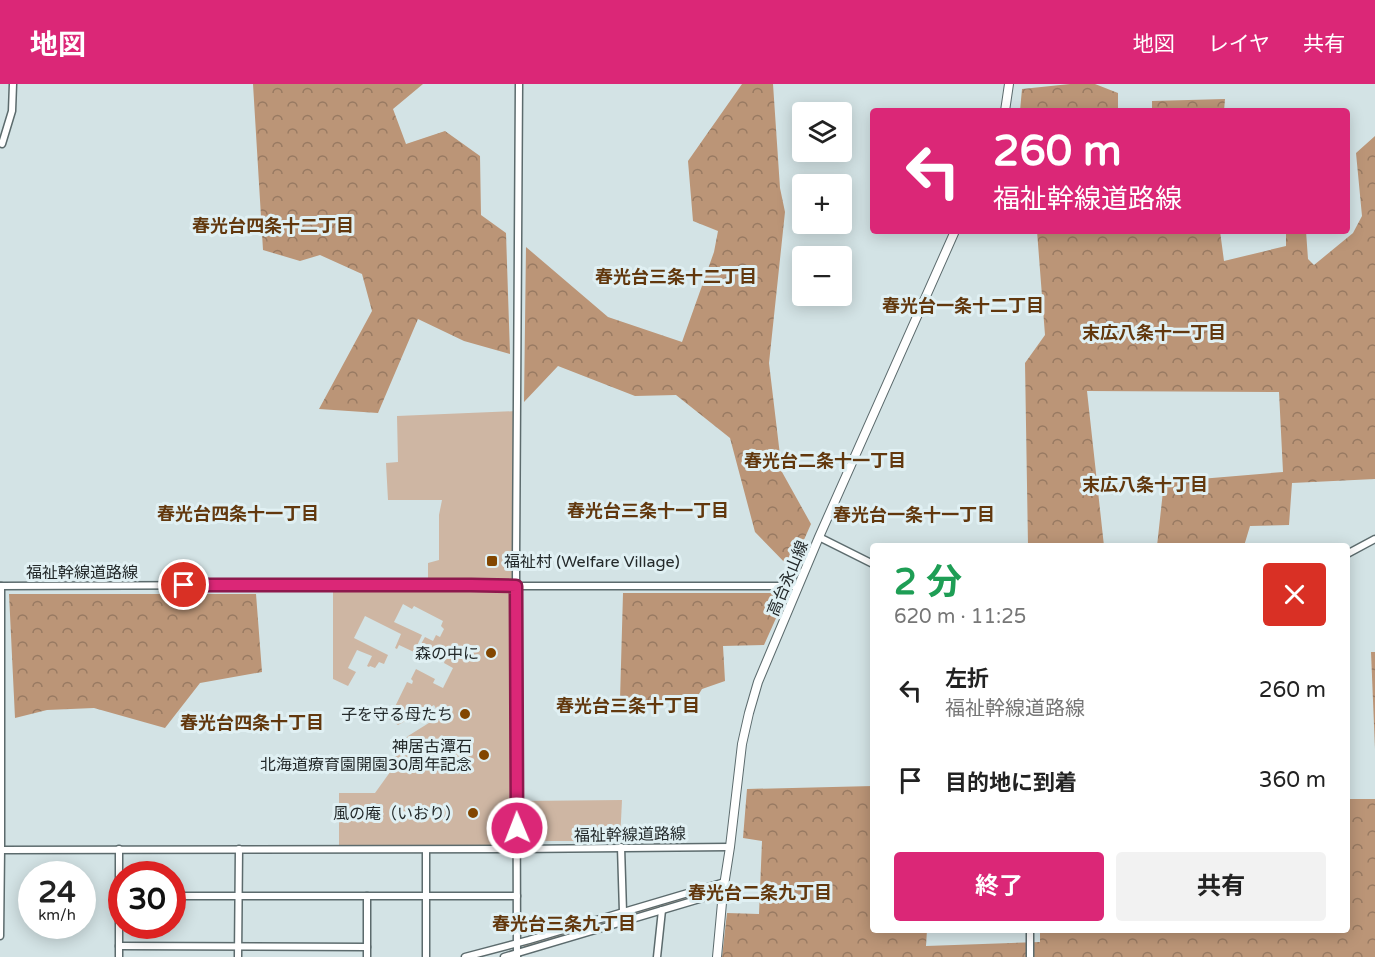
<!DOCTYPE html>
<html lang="ja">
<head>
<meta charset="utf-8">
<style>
	:root { --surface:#fff; --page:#f2f2f2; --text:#222; --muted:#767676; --accent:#db2777 }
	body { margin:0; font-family:"Varela Round","Noto Sans JP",sans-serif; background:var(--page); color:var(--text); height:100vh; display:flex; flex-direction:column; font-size:22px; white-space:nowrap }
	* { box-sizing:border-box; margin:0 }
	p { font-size:20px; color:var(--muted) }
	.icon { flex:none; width:33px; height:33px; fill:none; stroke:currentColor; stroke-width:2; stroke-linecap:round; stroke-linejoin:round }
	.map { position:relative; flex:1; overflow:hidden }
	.drawer { position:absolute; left:870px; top:459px; width:480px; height:390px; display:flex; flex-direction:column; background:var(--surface); border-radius:6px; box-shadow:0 3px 15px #0003 }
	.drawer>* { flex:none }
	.banner { position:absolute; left:870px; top:24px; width:480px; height:126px; border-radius:6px; box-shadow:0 3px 15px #0003; background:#db2777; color:#fff; overflow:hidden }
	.fabs { position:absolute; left:792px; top:18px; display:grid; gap:12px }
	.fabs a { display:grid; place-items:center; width:60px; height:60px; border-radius:6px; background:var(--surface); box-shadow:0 3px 15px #0003; font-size:30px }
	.speed { position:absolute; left:18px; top:777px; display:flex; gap:12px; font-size:30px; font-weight:700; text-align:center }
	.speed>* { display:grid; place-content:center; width:78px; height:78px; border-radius:50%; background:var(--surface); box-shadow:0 3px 15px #0003; line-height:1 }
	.speed small { font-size:15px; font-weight:400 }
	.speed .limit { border:9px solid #d22; background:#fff; color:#111 }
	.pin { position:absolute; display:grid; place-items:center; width:51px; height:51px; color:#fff; margin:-26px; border:3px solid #fff; border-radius:50%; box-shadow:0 2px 6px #0007 }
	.me { position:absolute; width:66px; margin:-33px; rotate:359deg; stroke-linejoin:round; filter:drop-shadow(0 0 4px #0008) }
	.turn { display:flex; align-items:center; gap:21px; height:126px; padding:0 24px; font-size:27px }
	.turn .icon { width:78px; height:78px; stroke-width:2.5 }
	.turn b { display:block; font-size:42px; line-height:51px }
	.round { display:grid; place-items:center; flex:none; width:63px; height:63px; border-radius:6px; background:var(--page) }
	.overview { display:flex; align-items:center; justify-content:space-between; height:102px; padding:0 24px }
	h1 { font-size:36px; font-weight:700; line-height:45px; color:#1e9e55 }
	.action { display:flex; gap:12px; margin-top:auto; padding:12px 24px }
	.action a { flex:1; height:69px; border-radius:6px; background:var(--accent); color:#fff; font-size:24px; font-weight:700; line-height:69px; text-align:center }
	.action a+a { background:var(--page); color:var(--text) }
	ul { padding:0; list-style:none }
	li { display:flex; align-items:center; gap:18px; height:90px; padding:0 24px }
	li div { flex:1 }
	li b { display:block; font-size:22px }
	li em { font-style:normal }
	header { display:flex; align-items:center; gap:36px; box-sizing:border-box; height:84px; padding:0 30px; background:var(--accent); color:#fff }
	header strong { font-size:28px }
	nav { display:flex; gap:33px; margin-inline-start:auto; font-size:21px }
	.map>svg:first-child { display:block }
</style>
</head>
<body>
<header>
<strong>地図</strong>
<nav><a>地図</a><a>レイヤ</a><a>共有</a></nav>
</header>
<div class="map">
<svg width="1375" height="873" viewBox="0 0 1375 873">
	<defs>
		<pattern id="forest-crowns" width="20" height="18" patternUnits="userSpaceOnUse" patternTransform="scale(1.5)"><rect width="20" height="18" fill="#bb9577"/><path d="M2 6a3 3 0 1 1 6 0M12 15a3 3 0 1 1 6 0" fill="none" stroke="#987a62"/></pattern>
	</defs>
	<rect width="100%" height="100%" fill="#d3e3e5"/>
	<!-- green -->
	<g fill="#ceb6a3">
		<path d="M517,327V765H339V709H375L398,677L394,670L408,652L440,632L434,621L398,641L389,635L407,598L412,600L413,597L411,595L416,585L435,595L433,599L443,604L453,584L444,579L446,572L421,560L425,553L433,557L436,551L440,553L444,545L441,542L443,537L414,522L412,525L403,520L394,538L422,551L414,568L399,561L397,565L395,564L401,550L365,532L354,554L388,571L384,580L379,578L375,584L370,582L369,583L367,582L372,572L357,566L348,584L356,588L348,602L333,595V501H428V479L439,476V431L442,416H388L386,379L398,378L397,332Z"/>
		<path d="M622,716L620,757H522V717Z"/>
		<path d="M720,801L719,807L526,863H524L523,860Z"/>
	</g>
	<!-- forest -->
	<g fill="url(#forest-crowns)">
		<path d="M253,0H423L393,25L406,60L445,47L480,72L481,131L506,149L510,270L464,257L418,235L378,329L319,325L372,227L362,190L320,171L300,177L263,166Z"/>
		<path d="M742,0H773L780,104L785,128L769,279L782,388L811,440L791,485L755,448L730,354L676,311L635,312L558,282L524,318L526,163L608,233L682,258L714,168L718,147L693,137L688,77Z"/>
		<path d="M1070,0H1095L1118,9V27H1020L1022,5Z"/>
		<path d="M1225,15L1224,27H1152V17Z"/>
		<path d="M1375,52V395L1292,399L1289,441L1250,442L1244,462H1157L1164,398L1283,388L1279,308L1087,307L1104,462H1028L1025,279L1045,251L1037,147H1113V150L1148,147H1220L1224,177L1286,162V147H1306L1308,175L1314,181L1353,149L1362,132L1356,69Z"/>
		<path d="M623,509H784L786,512L764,561L723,562L725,597L702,605L694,618H645L620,616Z"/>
		<path d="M9,510H256L262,588L200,599L165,644L94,624L47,626L15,634Z"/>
		<path d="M1371,568H1375V665Z"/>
		<path d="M873,702V846H927L926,862L1040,858V846H1347V715H1375V873H722L727,829L759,830L762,757L743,754L747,705Z"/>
	</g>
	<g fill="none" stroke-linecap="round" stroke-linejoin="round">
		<!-- minor casing -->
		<g stroke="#5c6b6d" stroke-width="9">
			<g id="minor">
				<path d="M2,60L12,27L13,0"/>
				<path d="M819,453L873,480"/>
				<path d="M1347,470L1375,455"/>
				<path d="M0,502L289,501L516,502H798"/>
				<path d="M1,502V766L517,765L730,763"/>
				<path d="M621,763L623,828"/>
				<path d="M172,812H517"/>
				<path d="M1030,846V873"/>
				<path d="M0,852L1,766"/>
				<path d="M119,862L367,863"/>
				<path d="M119,873V765"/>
				<path d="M238,873L239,765"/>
				<path d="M367,873V812"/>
				<path d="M426,873V766"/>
				<path d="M465,873L529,856L725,798"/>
				<path d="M504,873L723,808"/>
				<path d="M517,873L516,476L519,0"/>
				<path d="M657,873L662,826"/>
			</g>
		</g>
		<!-- tertiary casing -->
		<g stroke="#5c6b6d" stroke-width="10">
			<g id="tertiary">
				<path d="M1005,27L1009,0"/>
				<path d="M717,873L723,808L730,763L742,660L749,629L758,598L819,453L955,147"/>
			</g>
		</g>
		<!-- minor -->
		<use href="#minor" stroke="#fff" stroke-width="6"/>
		<!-- tertiary -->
		<use href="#tertiary" stroke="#fff" stroke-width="8"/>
	</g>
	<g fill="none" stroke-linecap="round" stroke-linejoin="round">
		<!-- route casing -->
		<g stroke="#8e194d" stroke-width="15">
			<path id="route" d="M184,501H471L516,502L517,744"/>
		</g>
		<!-- route -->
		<use href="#route" stroke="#db2777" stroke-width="10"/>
	</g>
	<!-- markers -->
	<g fill="#824600" stroke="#e0f0f3" stroke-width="2">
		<rect x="486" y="471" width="12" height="12" rx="3"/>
		<circle cx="491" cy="569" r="6"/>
		<circle cx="465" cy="630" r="6"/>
		<circle cx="484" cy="671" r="6"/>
		<circle cx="473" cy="729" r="6"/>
	</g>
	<g text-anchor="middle" stroke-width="6" stroke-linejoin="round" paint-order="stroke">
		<!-- poi labels -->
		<g font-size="16" fill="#23292a" stroke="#e0f0f3" text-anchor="end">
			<text x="504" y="483" text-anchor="start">福祉村 (Welfare Village)</text>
			<text x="479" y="575">森の中に</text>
			<text x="453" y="636">子を守る母たち</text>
			<text x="472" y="668">神居古潭石<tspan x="472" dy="18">北海道療育園開園30周年記念</tspan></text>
			<text x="461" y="735">風の庵（いおり）</text>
		</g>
		<!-- street labels -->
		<g font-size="16" fill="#23292a" stroke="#e0f0f3">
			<text x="82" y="494">福祉幹線道路線</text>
			<text transform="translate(787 494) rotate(-67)" y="6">高台永山線</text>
			<text transform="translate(630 750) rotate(-1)" y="6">福祉幹線道路線</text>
		</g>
		<!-- neighbourhood labels -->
		<g font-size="18" font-weight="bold" fill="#62380e" stroke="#e0f0f3">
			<text x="273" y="148">春光台四条十二丁目</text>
			<text x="676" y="199">春光台三条十二丁目</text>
			<text x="963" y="228">春光台一条十二丁目</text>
			<text x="1154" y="255">末広八条十一丁目</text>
			<text x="825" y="383">春光台二条十一丁目</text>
			<text x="1145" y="407">末広八条十丁目</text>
			<text x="648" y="433">春光台三条十一丁目</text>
			<text x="238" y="436">春光台四条十一丁目</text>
			<text x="914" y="437">春光台一条十一丁目</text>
			<text x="628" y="628">春光台三条十丁目</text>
			<text x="252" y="645">春光台四条十丁目</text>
			<text x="760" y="815">春光台二条九丁目</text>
			<text x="564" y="846">春光台三条九丁目</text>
		</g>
	</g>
</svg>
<div class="fabs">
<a><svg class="icon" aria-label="layers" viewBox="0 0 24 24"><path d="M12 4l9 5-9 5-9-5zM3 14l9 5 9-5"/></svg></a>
<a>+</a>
<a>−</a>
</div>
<div class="speed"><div>24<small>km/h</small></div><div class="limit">30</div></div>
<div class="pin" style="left:184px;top:501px;background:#d93025"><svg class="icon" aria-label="arrive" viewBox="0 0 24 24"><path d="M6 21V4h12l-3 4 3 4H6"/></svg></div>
<svg class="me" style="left:517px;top:744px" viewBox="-20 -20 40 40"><circle r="17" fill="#db2777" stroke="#fff" stroke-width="3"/><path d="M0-11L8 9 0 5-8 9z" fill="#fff"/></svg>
<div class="banner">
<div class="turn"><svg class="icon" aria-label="left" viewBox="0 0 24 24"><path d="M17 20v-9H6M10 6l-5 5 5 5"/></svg><div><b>260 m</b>福祉幹線道路線</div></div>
</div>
<section class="drawer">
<div class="overview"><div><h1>2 分</h1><p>620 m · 11:25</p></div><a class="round" style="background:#d93025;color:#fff"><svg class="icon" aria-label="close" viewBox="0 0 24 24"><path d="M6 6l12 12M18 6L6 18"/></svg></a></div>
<ul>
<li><svg class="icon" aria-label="left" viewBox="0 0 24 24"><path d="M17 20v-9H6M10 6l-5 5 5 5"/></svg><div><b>左折</b><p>福祉幹線道路線</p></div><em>260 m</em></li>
<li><svg class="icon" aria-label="arrive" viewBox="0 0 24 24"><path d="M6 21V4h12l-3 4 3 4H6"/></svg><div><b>目的地に到着</b></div><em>360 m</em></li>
</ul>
<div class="action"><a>終了</a><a>共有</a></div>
</section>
</div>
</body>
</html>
